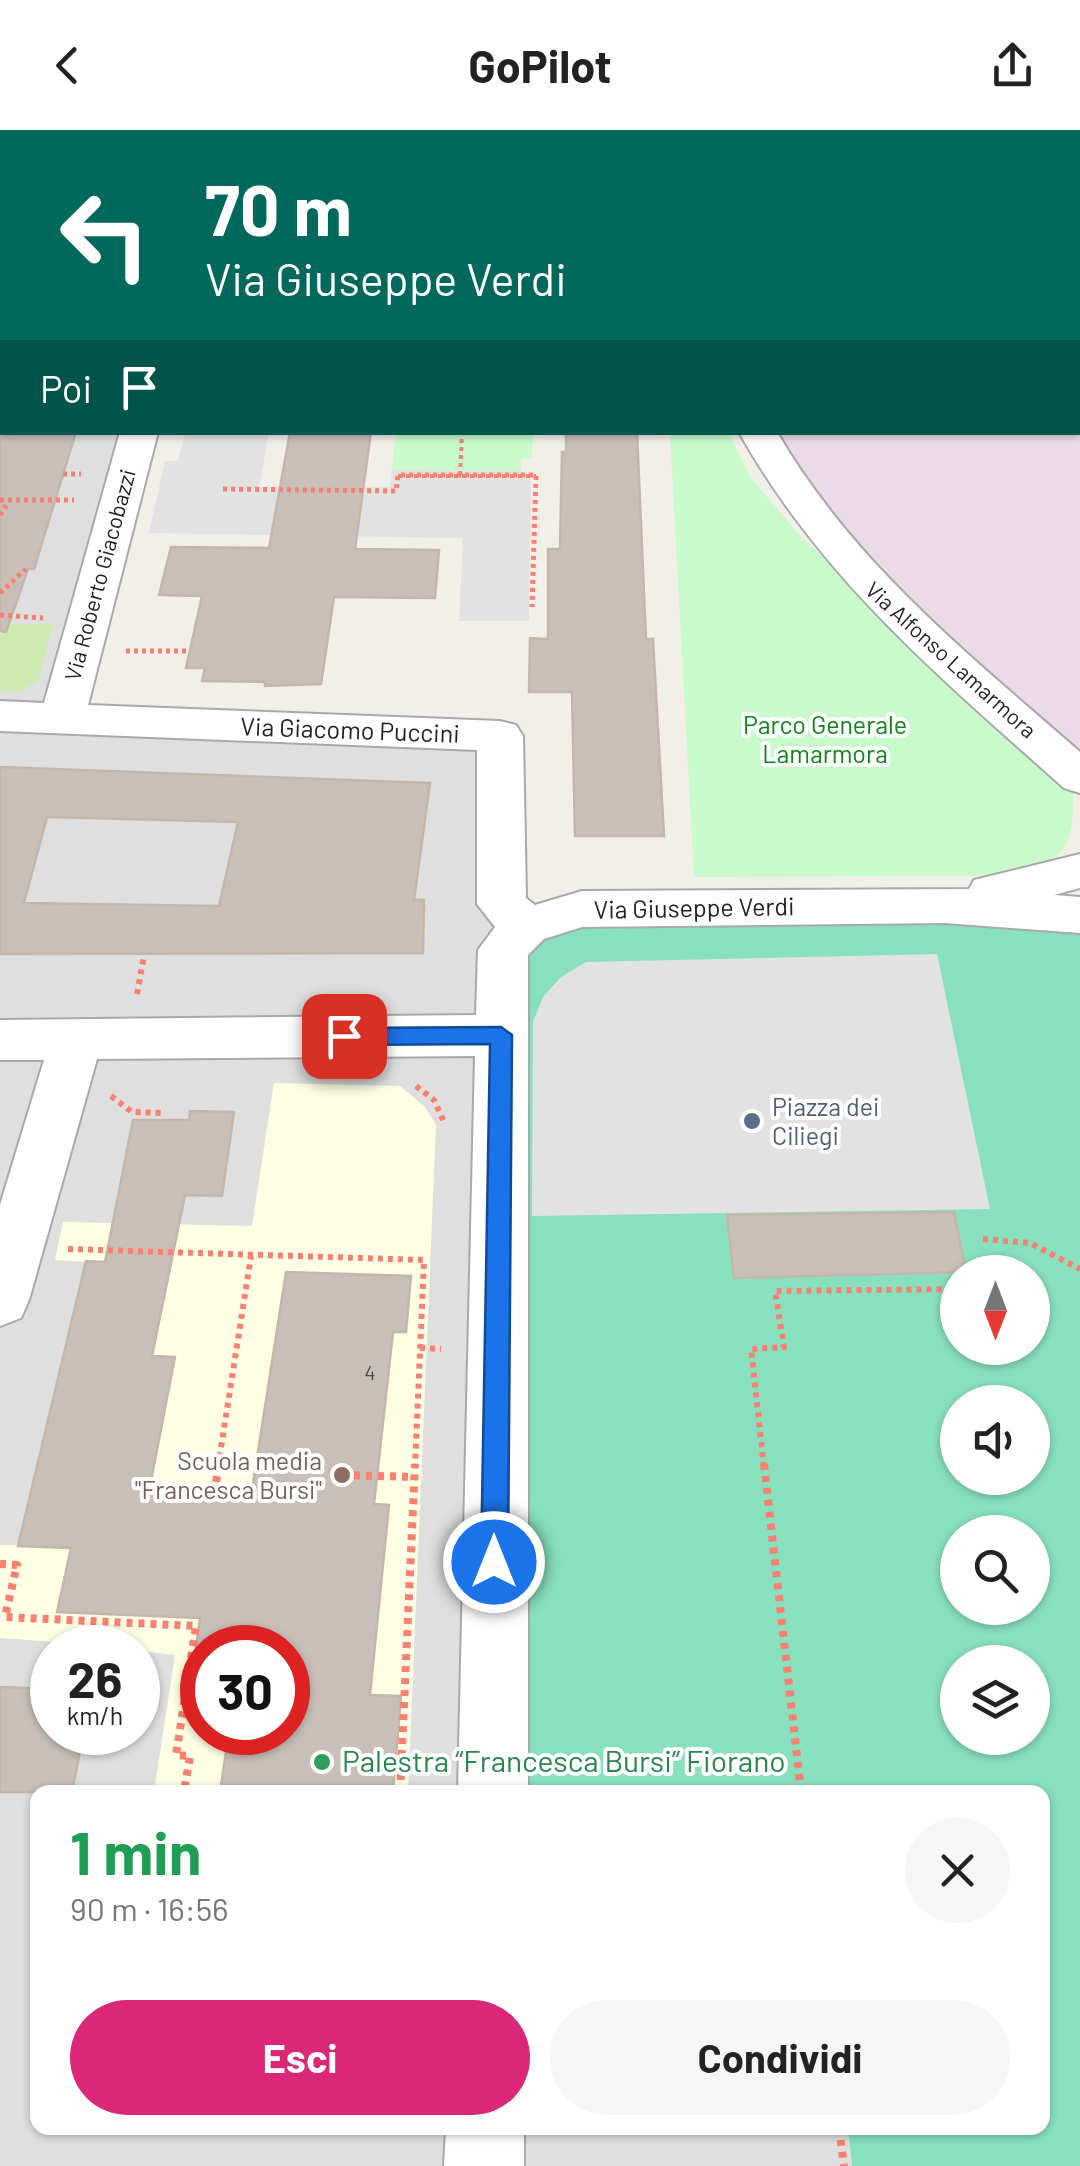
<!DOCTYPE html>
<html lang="it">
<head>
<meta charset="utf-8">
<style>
	:root { --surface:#fff; --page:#f6f6f6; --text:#222; --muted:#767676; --accent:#db2777 }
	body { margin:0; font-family:Barlow,sans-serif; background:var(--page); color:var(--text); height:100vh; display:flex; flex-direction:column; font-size:38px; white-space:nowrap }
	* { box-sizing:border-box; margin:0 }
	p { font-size:32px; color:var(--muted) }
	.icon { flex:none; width:55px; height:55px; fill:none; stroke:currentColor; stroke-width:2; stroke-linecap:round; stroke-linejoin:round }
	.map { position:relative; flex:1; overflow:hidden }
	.details { position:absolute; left:30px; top:1655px; width:1020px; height:350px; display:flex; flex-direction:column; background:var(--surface); border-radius:20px; box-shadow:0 2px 8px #0004 }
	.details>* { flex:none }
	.top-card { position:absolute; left:0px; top:0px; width:1080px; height:305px; box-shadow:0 2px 8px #0004; background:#00695c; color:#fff; overflow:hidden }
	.needle { width:65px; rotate:180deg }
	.buttons { position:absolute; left:940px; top:1125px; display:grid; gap:20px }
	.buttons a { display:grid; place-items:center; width:110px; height:110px; border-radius:50%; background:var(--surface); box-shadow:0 2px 8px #0004; font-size:50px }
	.speed { position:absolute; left:30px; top:1495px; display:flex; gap:20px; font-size:50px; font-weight:700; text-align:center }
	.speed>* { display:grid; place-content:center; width:130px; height:130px; border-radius:50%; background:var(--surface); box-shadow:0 2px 8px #0004; line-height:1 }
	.speed small { font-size:25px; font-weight:400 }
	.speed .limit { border:15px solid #d22; background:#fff; color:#111 }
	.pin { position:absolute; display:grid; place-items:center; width:85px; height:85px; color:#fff; margin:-42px; border-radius:20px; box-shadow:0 5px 15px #0006 }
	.me { position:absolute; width:110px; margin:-55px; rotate:0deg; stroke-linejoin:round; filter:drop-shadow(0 0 8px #0008) }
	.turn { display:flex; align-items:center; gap:35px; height:210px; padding:0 40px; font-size:45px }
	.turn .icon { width:130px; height:130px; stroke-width:2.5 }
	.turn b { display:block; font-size:70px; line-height:85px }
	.then { display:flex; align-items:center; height:95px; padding:0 40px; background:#0003; gap:20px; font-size:38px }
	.round { display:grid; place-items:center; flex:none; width:105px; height:105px; border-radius:52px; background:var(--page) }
	.headline { display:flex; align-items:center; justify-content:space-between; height:170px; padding:0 40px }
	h1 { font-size:60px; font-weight:700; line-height:75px; color:#1e9e55 }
	.primary-button { display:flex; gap:20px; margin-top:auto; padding:20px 40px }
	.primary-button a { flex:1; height:115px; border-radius:60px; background:var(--accent); color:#fff; font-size:40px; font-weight:700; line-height:115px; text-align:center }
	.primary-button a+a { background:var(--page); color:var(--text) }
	header { display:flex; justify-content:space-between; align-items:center; height:130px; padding:0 40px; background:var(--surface); font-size:45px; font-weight:700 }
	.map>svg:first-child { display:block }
</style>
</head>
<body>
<header><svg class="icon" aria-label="back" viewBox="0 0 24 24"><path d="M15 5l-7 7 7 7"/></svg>GoPilot<svg class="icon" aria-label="share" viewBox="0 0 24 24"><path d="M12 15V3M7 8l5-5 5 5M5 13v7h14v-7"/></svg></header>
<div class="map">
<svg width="1080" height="2036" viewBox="0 0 1080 2036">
	<rect width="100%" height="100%" fill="#f2efe9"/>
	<!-- residential -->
	<g fill="#e0dfdf" fill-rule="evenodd">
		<path d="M0,0H212L2,2V302L126,303L43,594L498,613L514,907L524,1662H38V1998H848L852,2036H0ZM52,1518H138V1602H52ZM202,1518H288V1602H202Z"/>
		<path d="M523,0H1080V30L1078,2Z"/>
	</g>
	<!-- industrial -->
	<path fill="#ebdbe8" d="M1078,30H1080V624L854,433L761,303L1078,302Z"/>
	<!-- education -->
	<path fill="#ffffe5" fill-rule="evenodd" d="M274,953L400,956L425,977L436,995L408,1662H154L175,1525L138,1521V1518L0,1508V1415H19L86,1132L55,1130L63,1092L252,1096ZM202,1518H288V1602H202Z"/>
	<!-- grass -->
	<path fill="#cdebb0" d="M0,494H53L38,551L19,562L0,561Z"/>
	<!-- park -->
	<g fill="#c8facc">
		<path d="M396,303H533L532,329H521V341L392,340Z"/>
		<path d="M670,303H729L751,348L802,408L1072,648C1080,738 1050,739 973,746L694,747Z"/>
	</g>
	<!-- pitch -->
	<path fill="#88e0be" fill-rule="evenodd" d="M1080,778V2036H852L848,1998H1042V1662H524L516,800ZM958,1142H1032V1218H958ZM958,1272H1032V1348H958ZM958,1402H1032V1478H958ZM958,1532H1032V1608H958Z"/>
	<!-- parking -->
	<g fill="#e2e2e2">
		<path d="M185,303H269L259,357H390L392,340L521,341L531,348L529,491H459L463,408L149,403L165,331H178Z"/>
		<path d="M937,824L990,1079L532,1086L533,892L543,867L561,847L586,832Z"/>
	</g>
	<!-- building -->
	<g fill="#c7bfb8" stroke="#c4b6ab" stroke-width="2.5" fill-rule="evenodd">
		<path d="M0,302H76L34,439H28L6,502L0,501Z"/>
		<path d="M290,302H371L355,419L439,420L435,468L334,467L321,554L265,556V552L202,551L205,538H186L202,466L159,465L171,417L269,418Z"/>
		<path d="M566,302H637L646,509H653L664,706H575L572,562H529L530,508L548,509V419H560L562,322H566Z"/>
		<path d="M0,637L430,653L414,770H424L423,823L0,824ZM47,687L238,692L219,776L24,773Z"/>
		<path d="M190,981L234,982L222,1066L185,1065L152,1226L175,1227L150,1356L252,1360L286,1142L411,1146L406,1202H393L374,1374L389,1375L370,1565L401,1566L393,1662H220L229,1602H288V1518H196L200,1488L57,1482L71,1418L18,1416L86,1131L105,1132L133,990H189Z"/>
		<path d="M954,1082L966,1142L734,1148L727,1085Z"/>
		<path d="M0,1557L52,1559V1602H84L72,1662H0Z"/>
	</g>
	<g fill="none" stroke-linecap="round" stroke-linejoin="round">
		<!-- minor casing -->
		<g stroke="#a9a9a9" stroke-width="4">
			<g id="minor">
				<path d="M757,0H790L791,2H758Z"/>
				<rect x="885" y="0" width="30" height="2"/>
				<path d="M120,302H158L88,575L500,591L516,595L523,606L526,768L535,775L582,761L969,759L974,750L1080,724V758L1054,765L1080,767V803L944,793L582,797L544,809L528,825V1662H458L475,926L97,929L29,1170L21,1188L0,1196V1075L44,930H0V890L476,885L478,820L495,797L477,774V620L0,601V571L44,573Z"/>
				<path d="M739,302H777C853,433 968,524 1080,622V663L1064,658C941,548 821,449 739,302Z"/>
				<path d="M446,1998H524V2036H444Z"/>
			</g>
		</g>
		<!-- path-far3 -->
		<g stroke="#fa8072" stroke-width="4" stroke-dasharray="4 4" stroke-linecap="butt">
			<path d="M0,250L2,243"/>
			<path d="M63,344H81"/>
			<path d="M460,345L462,302"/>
			<path d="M398,346H536"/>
		</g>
		<!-- path-far2 -->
		<g stroke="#fa8072" stroke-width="5" stroke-dasharray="4 4" stroke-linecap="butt">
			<path d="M63,344H81"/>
			<path d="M223,359L396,361L398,345H536L532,477"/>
			<path d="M0,370H74"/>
			<path d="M0,385L9,371"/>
			<path d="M0,463L26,439"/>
			<path d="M0,485L43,488"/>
			<path d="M126,521H189"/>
		</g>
		<!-- path-far1 -->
		<g stroke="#fa8072" stroke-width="6" stroke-dasharray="5 5" stroke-linecap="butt">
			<path d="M137,864L144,826"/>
			<path d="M416,956L434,970L444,992"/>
			<path d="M111,966L132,982L163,983"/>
			<path d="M983,1109L1030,1113L1080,1139"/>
			<path d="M68,1119L424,1130L415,1337"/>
			<path d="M420,1218L441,1219"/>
			<path d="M218,1337L251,1126"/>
			<path d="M764,1337L751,1219L784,1217L775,1161L958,1159"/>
		</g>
		<!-- path -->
		<g stroke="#fa8072" stroke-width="8" stroke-dasharray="6 6" stroke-linecap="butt">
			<path d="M764,1334L801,1662"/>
			<path d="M342,1345L414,1347"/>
			<path d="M216,1352L219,1334"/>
			<path d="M0,1434L17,1435L5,1487L196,1496L176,1625L190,1626L184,1662"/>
			<path d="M400,1662L415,1334"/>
			<path d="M839,1998L844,2036"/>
		</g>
		<!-- minor -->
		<use href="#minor" fill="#fff" fill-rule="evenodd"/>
	</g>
	<!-- route -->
	<path fill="#1a73e8" stroke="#114b97" stroke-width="2.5" d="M501,897L512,905L508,1432L504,1441L494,1445L485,1441L481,1432L490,914L344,915L333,906L344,898Z"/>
	<!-- markers -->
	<circle fill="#5c6f8a" stroke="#fff" stroke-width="4" cx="752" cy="991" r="10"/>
	<circle fill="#8d6e63" stroke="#fff" stroke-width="4" cx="342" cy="1345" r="10"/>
	<circle fill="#2e9e5b" stroke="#fff" stroke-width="4" cx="322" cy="1632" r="10"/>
	<g text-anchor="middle" stroke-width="8" stroke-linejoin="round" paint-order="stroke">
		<!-- number labels -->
		<g font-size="20" fill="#4b4948">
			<text x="370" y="1250">4</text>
		</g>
		<!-- far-street labels -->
		<g font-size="22" fill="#222" stroke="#fff">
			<text transform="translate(100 445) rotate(-75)" y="8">Via Roberto Giacobazzi</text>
			<text transform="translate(951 530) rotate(42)" y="8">Via Alfonso Lamarmora</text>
		</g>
		<!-- park labels -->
		<g font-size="25" fill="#0c8416" stroke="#fff">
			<text x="825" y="604">Parco Generale<tspan x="825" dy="29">Lamarmora</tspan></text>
		</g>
		<!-- street labels -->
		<g font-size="25" fill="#222" stroke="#fff">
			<text transform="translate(350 600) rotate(2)" y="9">Via Giacomo Puccini</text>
			<text transform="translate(694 778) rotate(-1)" y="9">Via Giuseppe Verdi</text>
		</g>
		<!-- service labels -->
		<g font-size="25" fill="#4e5e75" stroke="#fff" text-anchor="start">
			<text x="772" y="986">Piazza dei<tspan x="772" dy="29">Ciliegi</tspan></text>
		</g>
		<!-- education labels -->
		<g font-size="25" fill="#785e54" stroke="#fff" text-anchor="end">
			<text x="322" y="1340">Scuola media<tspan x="322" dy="29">"Francesca Bursi"</tspan></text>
		</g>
		<!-- near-leisure labels -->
		<g font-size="30" fill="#27864d" stroke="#fff" text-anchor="start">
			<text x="342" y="1642">Palestra “Francesca Bursi” Fiorano</text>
		</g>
	</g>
</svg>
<div class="buttons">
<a><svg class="needle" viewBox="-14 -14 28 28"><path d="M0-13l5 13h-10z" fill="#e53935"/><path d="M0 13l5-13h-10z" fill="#767676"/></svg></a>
<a><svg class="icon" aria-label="sound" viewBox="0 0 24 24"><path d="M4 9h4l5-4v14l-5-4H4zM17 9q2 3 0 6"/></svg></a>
<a><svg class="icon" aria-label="search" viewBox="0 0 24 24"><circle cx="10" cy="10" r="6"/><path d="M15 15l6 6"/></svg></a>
<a><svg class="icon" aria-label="layers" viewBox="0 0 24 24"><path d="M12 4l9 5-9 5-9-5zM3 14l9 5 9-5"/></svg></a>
</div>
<div class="speed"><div>26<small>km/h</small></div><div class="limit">30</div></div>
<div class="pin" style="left:344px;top:906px;background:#d93025"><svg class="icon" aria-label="arrive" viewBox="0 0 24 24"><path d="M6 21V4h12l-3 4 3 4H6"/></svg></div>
<svg class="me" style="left:494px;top:1432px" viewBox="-20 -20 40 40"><circle r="17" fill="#1a73e8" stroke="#fff" stroke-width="3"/><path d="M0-11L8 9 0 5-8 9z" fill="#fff"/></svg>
<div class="top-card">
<div class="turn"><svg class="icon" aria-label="left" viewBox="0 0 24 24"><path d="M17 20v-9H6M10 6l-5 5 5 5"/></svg><div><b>70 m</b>Via Giuseppe Verdi</div></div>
<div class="then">Poi<svg class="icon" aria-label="arrive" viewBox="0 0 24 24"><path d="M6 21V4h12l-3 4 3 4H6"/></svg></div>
</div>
<section class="details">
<div class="headline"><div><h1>1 min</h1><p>90 m · 16:56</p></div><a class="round"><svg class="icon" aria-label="close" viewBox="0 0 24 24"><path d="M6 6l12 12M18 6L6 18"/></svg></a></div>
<div class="primary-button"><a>Esci</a><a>Condividi</a></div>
</section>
</div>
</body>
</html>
